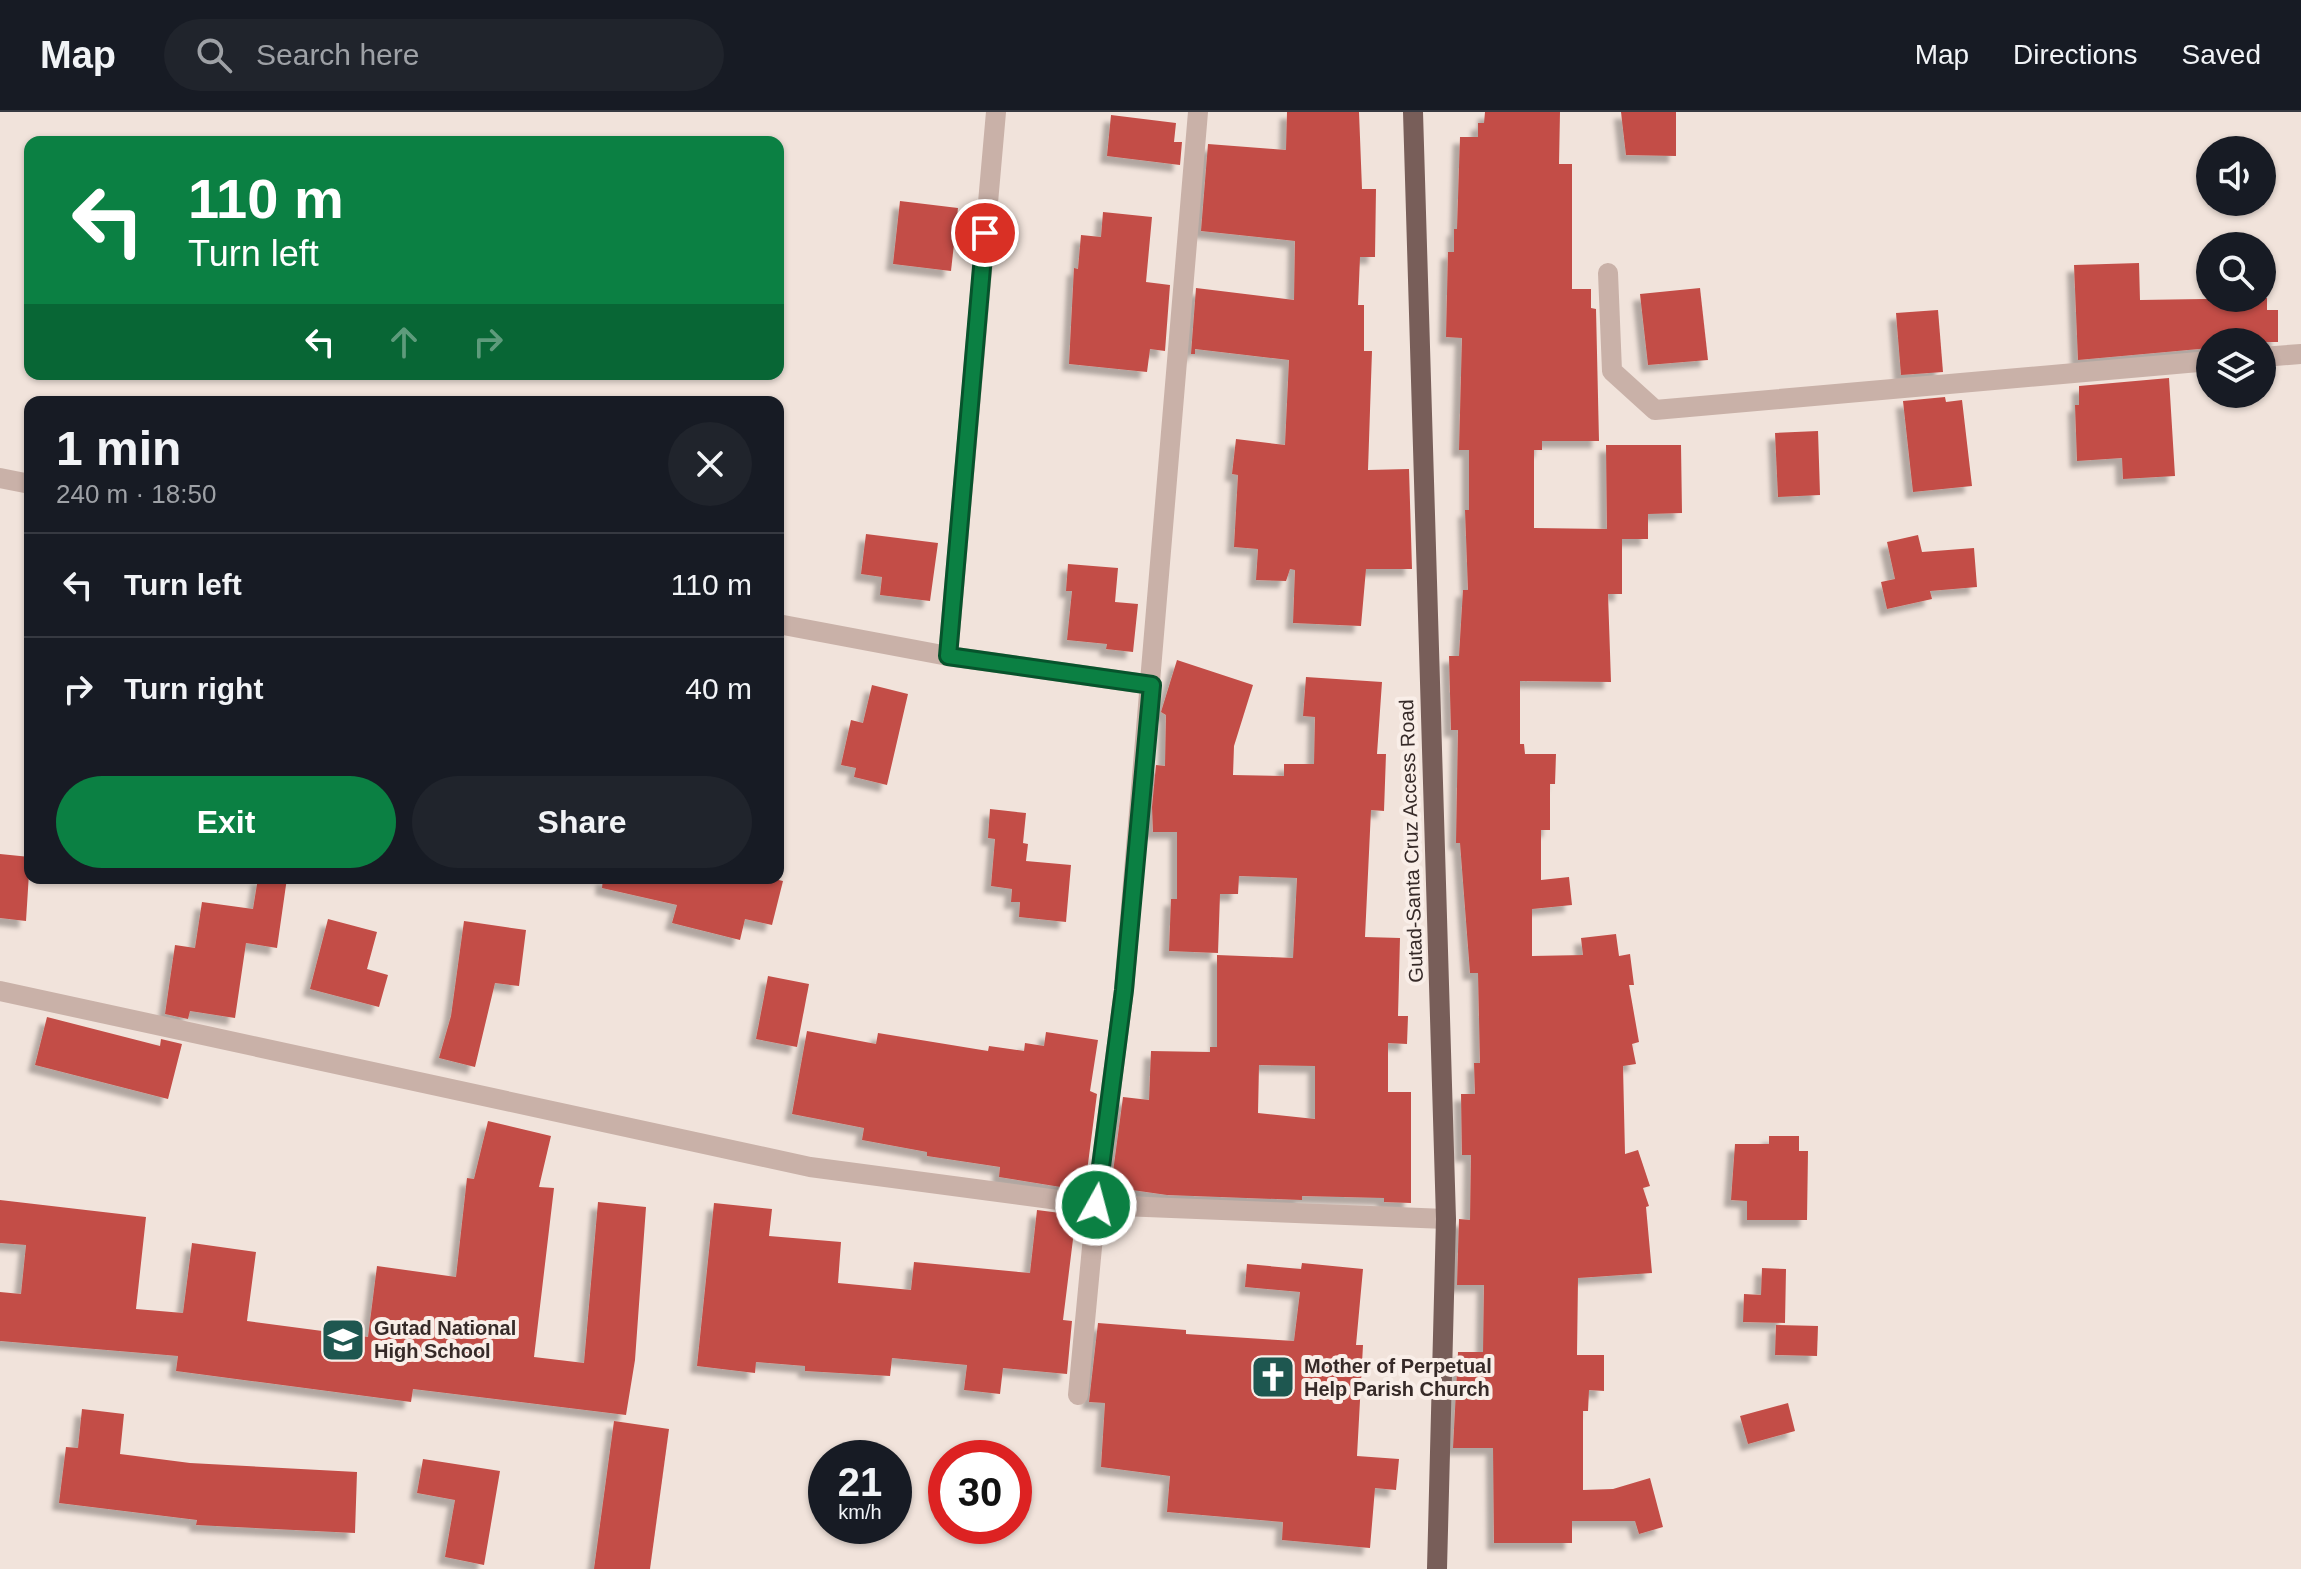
<!DOCTYPE html>
<html lang="en">
<head>
<meta charset="utf-8">
<style>
	:root { --surface:#171b24; --page:#20242c; --text:#f1f3f6; --muted:#9ea1a6; --line:#363941; --accent:#0b8043 }
	body { margin:0; font-family:Arial,sans-serif; background:var(--page); color:var(--text); height:100vh; display:flex; flex-direction:column; font-size:30px; white-space:nowrap }
	* { box-sizing:border-box; margin:0 }
	p { font-size:26px; color:var(--muted) }
	.icon { flex:none; width:44px; height:44px; fill:none; stroke:currentColor; stroke-width:2; stroke-linecap:round; stroke-linejoin:round }
	.map { position:relative; flex:1; overflow:hidden }
	.side { position:absolute; left:24px; top:284px; width:760px; height:488px; display:flex; flex-direction:column; background:var(--surface); border-radius:16px; box-shadow:0 2px 6px #0004 }
	.side>* { flex:none }
	.top-card { position:absolute; left:24px; top:24px; width:760px; height:244px; border-radius:16px; box-shadow:0 2px 6px #0004; background:#0b8043; color:#fff; overflow:hidden }
	.fabs { position:absolute; left:2196px; top:24px; display:grid; gap:16px }
	.fabs a { display:grid; place-items:center; width:80px; height:80px; border-radius:50%; background:var(--surface); box-shadow:0 2px 6px #0004; font-size:40px }
	.speed { position:absolute; left:808px; top:1328px; display:flex; gap:16px; font-size:40px; font-weight:700; text-align:center }
	.speed>* { display:grid; place-content:center; width:104px; height:104px; border-radius:50%; background:var(--surface); box-shadow:0 2px 6px #0004; line-height:1 }
	.speed small { font-size:20px; font-weight:400 }
	.speed .limit { border:12px solid #d22; background:#fff; color:#111 }
	.pin { position:absolute; display:grid; place-items:center; width:68px; height:68px; color:#fff; margin:-34px; border:4px solid #fff; border-radius:50%; box-shadow:0 2px 8px #0007 }
	.me { position:absolute; width:88px; margin:-44px; rotate:7deg; stroke-linejoin:round; filter:drop-shadow(0 0 6px #0008) }
	.turn { display:flex; align-items:center; gap:28px; height:168px; padding:0 32px; font-size:36px }
	.turn .icon { width:104px; height:104px; stroke-width:2.5 }
	.turn b { display:block; font-size:56px; line-height:68px }
	.lanes { display:flex; align-items:center; height:76px; padding:0 32px; background:#0003; justify-content:center; gap:40px; direction:ltr }
	.lanes .off { opacity:.35 }
	.round { display:grid; place-items:center; flex:none; width:84px; height:84px; border-radius:42px; background:var(--page) }
	.overview { display:flex; align-items:center; justify-content:space-between; height:136px; padding:0 32px }
	h1 { font-size:48px; font-weight:700; line-height:60px }
	.button { display:flex; gap:16px; margin-top:auto; padding:16px 32px }
	.button a { flex:1; height:92px; border-radius:48px; background:var(--accent); color:#fff; font-size:32px; font-weight:700; line-height:92px; text-align:center }
	.button a+a { background:var(--page); color:var(--text) }
	ul { padding:0; list-style:none }
	li { display:flex; align-items:center; gap:24px; height:104px; padding:0 32px; border-top:2px solid var(--line) }
	li div { flex:1 }
	li b { display:block; font-size:30px }
	li em { font-style:normal }
	header { display:flex; align-items:center; gap:48px; box-sizing:border-box; height:112px; padding:0 40px; background:var(--surface); border-bottom:2px solid var(--line) }
	header strong { font-size:38px }
	nav { display:flex; gap:44px; margin-inline-start:auto; font-size:28px }
	.search { width:560px; height:72px; background:var(--page); display:flex; align-items:center; gap:20px; box-sizing:border-box; padding:0 28px; border-radius:44px; color:var(--muted); font-size:30px }
	.map>svg:first-child { display:block }
</style>
</head>
<body>
<header>
<strong>Map</strong>
<div class="search"><svg class="icon" aria-label="search" viewBox="0 0 24 24"><circle cx="10" cy="10" r="6"/><path d="M15 15l6 6"/></svg>Search here</div>
<nav><a>Map</a><a>Directions</a><a>Saved</a></nav>
</header>
<div class="map">
<svg width="2301" height="1457" viewBox="0 0 2301 1457">
	<defs>
		<filter id="shadow"><feDropShadow dx="-7" dy="7" stdDeviation="2" flood-color="#0004"/></filter>
	</defs>
	<rect width="100%" height="100%" fill="#f1e3db"/>
	<!-- building -->
	<g fill="#c34e47" fill-rule="evenodd" filter="url(#shadow)">
		<path d="M1287,0H1359L1362,77H1376L1375,145H1360L1358,193H1364V239H1372L1368,358L1409,357L1412,457H1366L1361,514L1293,511L1295,458L1290,457L1286,469L1256,468L1258,437L1234,435L1238,363L1232,362L1236,327L1285,333L1289,248L1195,237V242H1191L1196,176L1294,188L1295,129L1201,119L1208,32L1286,38Z"/>
		<path d="M1485,0H1560L1559,52H1572V177H1591V196L1596,197L1599,329H1542V338H1534V416L1607,417L1606,333H1681L1682,401L1648,402V427H1622V482H1608L1611,570L1520,569V632H1524L1525,642H1556L1555,672H1550V718H1541V768L1569,765L1572,793L1532,797V844L1583,843L1581,826L1616,822L1619,844L1630,842L1634,873H1629L1639,930L1632,932L1636,952L1623,954L1625,1042L1638,1038L1650,1074L1643,1076L1649,1094L1646,1095L1652,1161L1578,1166L1577,1243H1604V1279L1589,1278L1588,1299H1583V1378L1613,1377L1650,1366L1663,1415L1639,1422L1635,1409H1572V1431H1494L1493,1336H1453L1458,1240H1483L1484,1173H1457L1459,1107L1470,1108L1471,1043H1462L1461,982H1475L1474,951H1480L1478,861H1470L1460,731H1456L1458,618H1451L1449,544H1459L1463,478H1468L1465,398H1469V338H1459L1462,226L1446,225L1448,140H1454V117H1457L1460,25H1478V11H1484Z"/>
		<path d="M1621,0H1676V44L1626,43Z"/>
		<path d="M1111,3L1176,11L1174,30H1182L1180,53L1107,44Z"/>
		<path d="M900,89L958,96L951,159L893,152Z"/>
		<path d="M1103,100L1152,105L1146,170L1170,173L1165,239L1150,237L1147,260L1069,252L1074,156L1078,157L1081,123L1101,125Z"/>
		<path d="M2139,151L2140,188L2267,186V198H2278V230H2210V236L2078,248L2074,153Z"/>
		<path d="M1700,176L1708,248L1648,253L1640,182Z"/>
		<path d="M1938,198L1943,260L1901,263L1896,201Z"/>
		<path d="M2169,266L2175,364L2123,367L2122,346L2077,349L2075,293H2079V274Z"/>
		<path d="M1945,285L1946,290L1962,288L1972,374L1913,380L1903,289Z"/>
		<path d="M1818,319L1820,383L1778,385L1775,321Z"/>
		<path d="M866,422L938,431L930,489L880,483L882,465L861,462Z"/>
		<path d="M1918,423L1922,440L1974,436L1977,475L1930,479L1932,487L1887,497L1881,470L1895,467L1887,430Z"/>
		<path d="M1068,452L1118,456L1115,490L1138,492L1133,540L1106,537L1107,532L1067,528L1072,479H1066Z"/>
		<path d="M1177,548L1253,573L1234,634L1233,663L1284,664V652H1314L1315,605L1303,604L1306,565L1382,570L1377,642H1386L1384,699L1371,698L1365,825L1400,826L1398,904H1408L1407,932L1388,931V980H1411V1091L1384,1090V1086L1302,1084V1088L1167,1083L1111,1075L1123,985L1149,988L1151,939L1210,940V935H1217V843L1293,846L1297,766L1239,764L1238,782H1220L1218,841L1169,839L1171,787H1177V720H1153L1152,695L1156,653L1165,654L1166,603L1161,600ZM1259,953L1315,954V1007L1258,1001Z"/>
		<path d="M872,573L908,582L887,673L854,665L856,656L841,653L851,608L863,611Z"/>
		<path d="M990,697L1026,701L1023,731L1028,732L1026,749L1071,753L1066,810L1019,805L1020,790H1011L1012,777L991,774L995,727L988,726Z"/>
		<path d="M0,742L30,745L26,809L0,806Z"/>
		<path d="M258,766H287L277,836L246,831L235,906L190,899L188,907L165,902L175,833L195,836L202,790L253,797Z"/>
		<path d="M603,766H770L783,769L772,813L745,807L740,828L672,811L677,793L602,776Z"/>
		<path d="M328,807L377,820L367,857L388,863L379,895L310,877Z"/>
		<path d="M464,809L526,818L519,874L495,871L475,955L439,946L451,904Z"/>
		<path d="M768,864L809,872L797,935L756,927Z"/>
		<path d="M47,905L160,934L161,927L182,932L168,987L35,953Z"/>
		<path d="M807,919L876,932L878,921L988,939L989,934L1024,939L1025,931L1044,934L1046,920L1098,928L1090,979L1097,982L1085,1075L1079,1074V1078L999,1065L1000,1055L927,1044V1040L862,1028L864,1016L792,1002Z"/>
		<path d="M488,1009L551,1024L539,1075L554,1076L534,1245L584,1251L598,1090L646,1095L635,1248L626,1303L413,1277L411,1290L176,1259L178,1244L0,1229V1180L21,1182L26,1133L0,1131V1088L146,1105L136,1197L183,1201L192,1131L256,1140L247,1209L368,1225L377,1154L456,1165L467,1066L474,1067Z"/>
		<path d="M1769,1024H1799V1039H1808L1807,1108H1747V1089L1731,1088L1735,1032H1769Z"/>
		<path d="M714,1091L772,1097L769,1124L841,1130L838,1171L911,1178L914,1150L1030,1161L1037,1098L1076,1103L1063,1208L1072,1209L1067,1262L1003,1256L1000,1282L964,1278L967,1253L892,1246L890,1264L805,1259V1254L756,1250L755,1261L697,1254Z"/>
		<path d="M1302,1151L1363,1157L1356,1233H1363L1357,1344L1399,1347L1396,1378L1375,1376L1370,1436L1282,1428L1283,1410L1167,1400L1170,1364L1101,1355L1105,1291L1089,1290L1098,1211L1186,1218V1222L1294,1229L1300,1180L1245,1175L1247,1152L1301,1157Z"/>
		<path d="M1762,1156L1786,1157L1785,1211L1743,1210L1744,1182L1761,1183Z"/>
		<path d="M1776,1213L1818,1214L1817,1244L1775,1243Z"/>
		<path d="M1788,1291L1795,1319L1748,1332L1740,1304Z"/>
		<path d="M82,1297L124,1302L120,1342L190,1351L357,1360L355,1421L196,1413L197,1408L59,1391L66,1335L78,1336Z"/>
		<path d="M614,1309L669,1317L650,1457H594Z"/>
		<path d="M423,1347L500,1359L484,1453L445,1445L455,1388L417,1381Z"/>
	</g>
	<g fill="none" stroke-linecap="round" stroke-linejoin="round">
		<!-- minor -->
		<g stroke="#c9b1a8" stroke-width="20">
			<path d="M1608,161L1612,259L1655,298L2210,249"/>
			<path d="M2262,245L2301,242"/>
			<path d="M0,366L30,372"/>
			<path d="M778,512L948,544L1152,573"/>
			<path d="M948,544L996,0"/>
			<path d="M0,879L810,1055L1096,1093L1446,1107"/>
			<path d="M1078,1283L1096,1093L1124,878L1198,0"/>
		</g>
		<!-- major -->
		<path stroke="#785e59" stroke-width="20" d="M1413,0L1446,1107L1437,1457"/>
	</g>
	<g fill="none" stroke-linecap="round" stroke-linejoin="round">
		<!-- route casing -->
		<g stroke="#07532c" stroke-width="20">
			<path id="route" d="M985,121L948,544L1152,573L1124,878L1096,1093"/>
		</g>
		<!-- route -->
		<use href="#route" stroke="#0b8043" stroke-width="14"/>
	</g>
	<!-- icons -->
	<defs>
		<g id="school-square" transform="scale(2.3)"><rect x="-9" y="-9" width="18" height="18" rx="4" fill="#1e5750" stroke="#f9eee8"/><path d="M0-5L7-2L0 1L-7-2ZM-4 1L0 2.5L4 1V4Q0 6-4 4Z" fill="#fff"/></g>
		<g id="church-square" transform="scale(2.3)"><rect x="-9" y="-9" width="18" height="18" rx="4" fill="#1e5750" stroke="#f9eee8"/><path d="M-1.2-6h2.4v3.5h3.3v2.4h-3.3V6h-2.4V-.1h-3.3v-2.4h3.3Z" fill="#fff"/></g>
	</defs>
	<g fill-rule="evenodd">
		<use href="#school-square" x="343" y="1228"/>
		<use href="#church-square" x="1273" y="1265"/>
	</g>
	<g text-anchor="middle" stroke-width="8" stroke-linejoin="round" paint-order="stroke">
		<!-- street labels -->
		<g font-size="20" fill="#362a28" stroke="#f9eee8">
			<text transform="translate(1411 729) rotate(-92)" y="7">Gutad-Santa Cruz Access Road</text>
		</g>
		<!-- poi labels -->
		<g font-size="20" font-weight="bold" fill="#362a28" stroke="#f9eee8" text-anchor="start">
			<text x="374" y="1223">Gutad National<tspan x="374" dy="23">High School</tspan></text>
			<text x="1304" y="1261">Mother of Perpetual<tspan x="1304" dy="23">Help Parish Church</tspan></text>
		</g>
	</g>
</svg>
<div class="fabs">
<a><svg class="icon" aria-label="sound" viewBox="0 0 24 24"><path d="M4 9h4l5-4v14l-5-4H4zM17 9q2 3 0 6"/></svg></a>
<a><svg class="icon" aria-label="search" viewBox="0 0 24 24"><circle cx="10" cy="10" r="6"/><path d="M15 15l6 6"/></svg></a>
<a><svg class="icon" aria-label="layers" viewBox="0 0 24 24"><path d="M12 4l9 5-9 5-9-5zM3 14l9 5 9-5"/></svg></a>
</div>
<div class="speed"><div>21<small>km/h</small></div><div class="limit">30</div></div>
<div class="pin" style="left:985px;top:121px;background:#d93025"><svg class="icon" aria-label="arrive" viewBox="0 0 24 24"><path d="M6 21V4h12l-3 4 3 4H6"/></svg></div>
<svg class="me" style="left:1096px;top:1093px" viewBox="-20 -20 40 40"><circle r="17" fill="#0b8043" stroke="#fff" stroke-width="3"/><path d="M0-11L8 9 0 5-8 9z" fill="#fff"/></svg>
<div class="top-card">
<div class="turn"><svg class="icon" aria-label="left" viewBox="0 0 24 24"><path d="M17 20v-9H6M10 6l-5 5 5 5"/></svg><div><b>110 m</b>Turn left</div></div>
<div class="lanes"><svg class="icon" aria-label="left" viewBox="0 0 24 24"><path d="M17 20v-9H6M10 6l-5 5 5 5"/></svg><svg class="icon off" aria-label="ahead" viewBox="0 0 24 24"><path d="M12 20V5M6 11l6-6 6 6"/></svg><svg class="icon off" aria-label="right" viewBox="0 0 24 24"><path d="M7 20v-9h11M14 6l5 5-5 5"/></svg></div>
</div>
<section class="side">
<div class="overview"><div><h1>1 min</h1><p>240 m · 18:50</p></div><a class="round"><svg class="icon" aria-label="close" viewBox="0 0 24 24"><path d="M6 6l12 12M18 6L6 18"/></svg></a></div>
<ul>
<li><svg class="icon" aria-label="left" viewBox="0 0 24 24"><path d="M17 20v-9H6M10 6l-5 5 5 5"/></svg><div><b>Turn left</b></div><em>110 m</em></li>
<li><svg class="icon" aria-label="right" viewBox="0 0 24 24"><path d="M7 20v-9h11M14 6l5 5-5 5"/></svg><div><b>Turn right</b></div><em>40 m</em></li>
</ul>
<div class="button"><a>Exit</a><a>Share</a></div>
</section>
</div>
</body>
</html>
